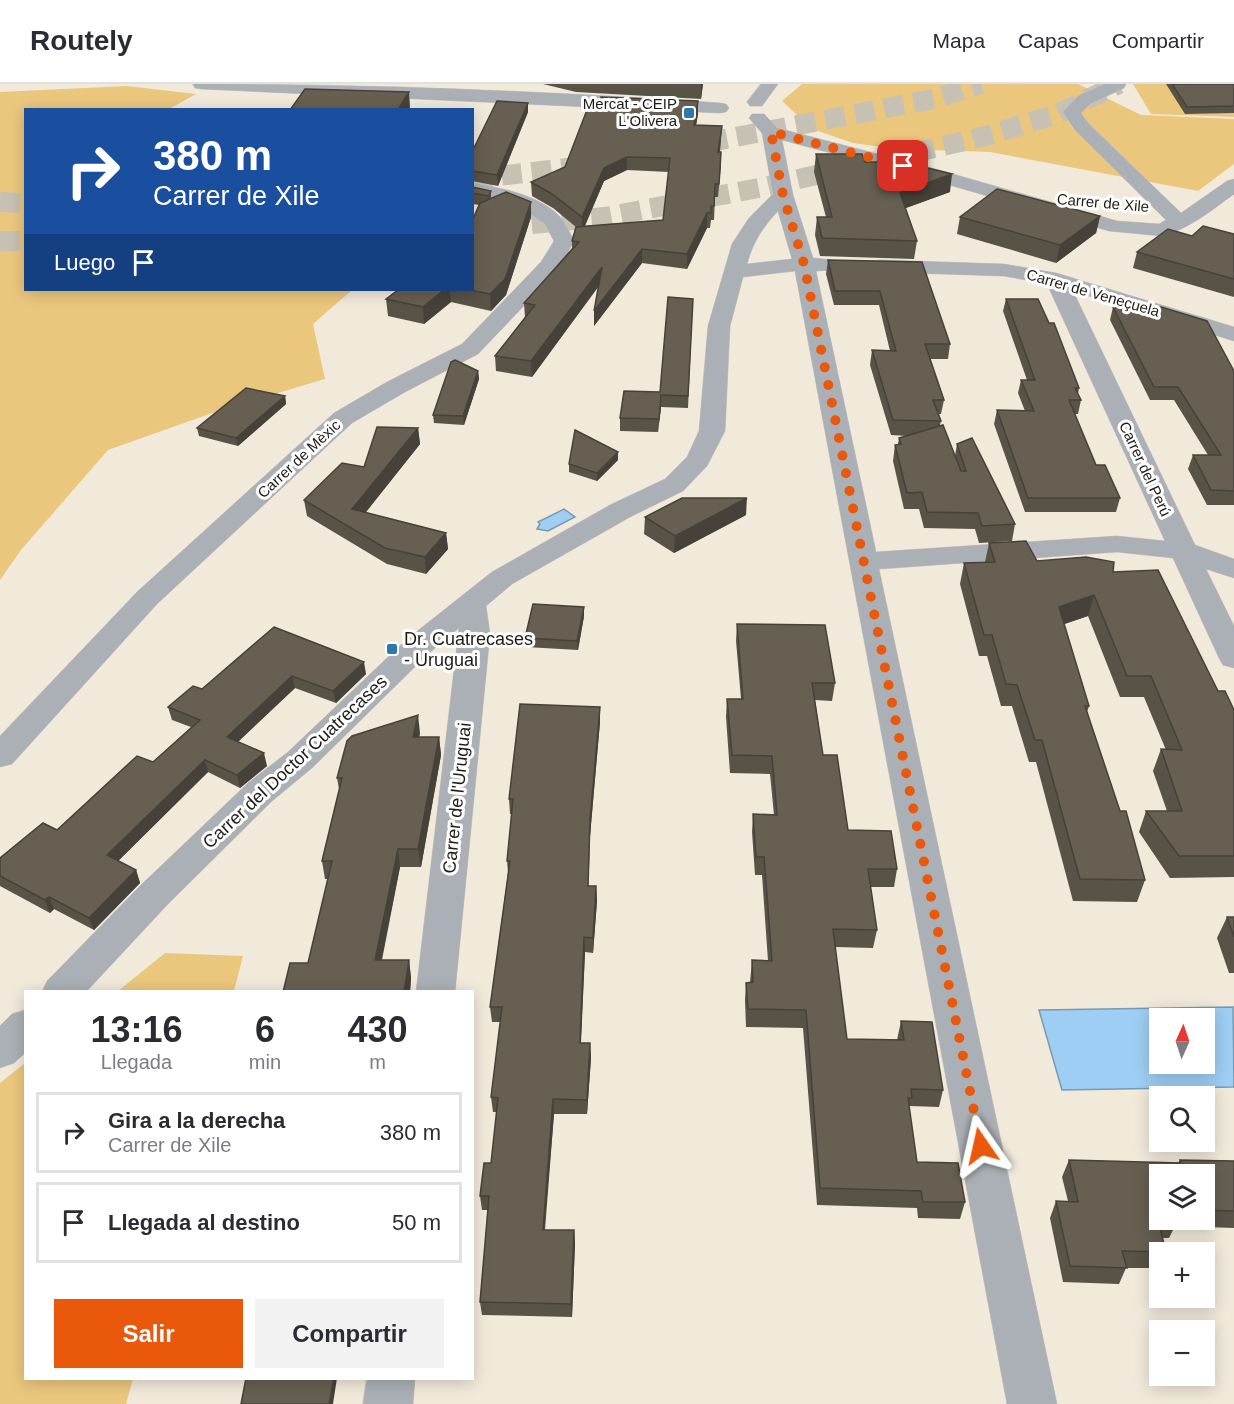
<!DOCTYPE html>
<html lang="es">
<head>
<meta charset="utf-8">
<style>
	:root { --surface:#fff; --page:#f2f2f3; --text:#2b2b33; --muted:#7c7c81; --line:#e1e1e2; --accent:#ea580c }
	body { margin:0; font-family:Helvetica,sans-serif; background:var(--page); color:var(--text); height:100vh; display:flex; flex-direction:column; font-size:22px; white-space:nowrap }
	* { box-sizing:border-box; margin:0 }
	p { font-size:20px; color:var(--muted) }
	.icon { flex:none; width:33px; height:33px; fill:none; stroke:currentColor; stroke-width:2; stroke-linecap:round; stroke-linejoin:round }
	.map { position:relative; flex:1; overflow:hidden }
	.drawer { position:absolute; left:24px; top:906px; width:450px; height:390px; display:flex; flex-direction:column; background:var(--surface); border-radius:0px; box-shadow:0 3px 15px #0003 }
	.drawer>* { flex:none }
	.hud { position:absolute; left:24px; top:24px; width:450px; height:183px; border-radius:0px; box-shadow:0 3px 15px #0003; background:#1a4fa0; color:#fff; overflow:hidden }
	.needle { width:39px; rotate:3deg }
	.tools { position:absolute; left:1149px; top:924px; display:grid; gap:12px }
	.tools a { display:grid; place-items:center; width:66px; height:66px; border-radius:0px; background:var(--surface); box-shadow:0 3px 15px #0003; font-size:30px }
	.pin { position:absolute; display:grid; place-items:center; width:51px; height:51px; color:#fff; margin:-26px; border-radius:12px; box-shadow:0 3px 9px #0006 }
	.me { position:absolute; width:66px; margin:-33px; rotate:349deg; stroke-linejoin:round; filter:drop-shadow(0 0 4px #0008) }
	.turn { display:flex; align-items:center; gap:21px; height:126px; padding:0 30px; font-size:27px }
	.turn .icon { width:78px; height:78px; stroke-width:2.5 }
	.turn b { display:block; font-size:42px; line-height:51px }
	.then { display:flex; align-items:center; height:57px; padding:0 30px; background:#0003; gap:12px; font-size:22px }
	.eta { display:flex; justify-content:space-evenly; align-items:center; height:102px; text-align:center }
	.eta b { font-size:36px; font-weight:700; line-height:42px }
	.action { display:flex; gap:12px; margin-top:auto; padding:12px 30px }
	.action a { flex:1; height:69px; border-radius:0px; background:var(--accent); color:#fff; font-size:24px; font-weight:700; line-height:69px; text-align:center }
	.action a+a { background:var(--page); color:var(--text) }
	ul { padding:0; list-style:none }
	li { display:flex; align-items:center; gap:18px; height:81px; margin:0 12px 9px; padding:0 18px; border:3px solid var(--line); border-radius:0px }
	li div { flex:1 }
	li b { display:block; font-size:22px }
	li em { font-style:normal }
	header { display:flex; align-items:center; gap:36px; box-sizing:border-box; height:84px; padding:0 30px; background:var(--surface); border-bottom:2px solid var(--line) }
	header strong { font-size:28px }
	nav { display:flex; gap:33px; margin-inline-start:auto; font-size:21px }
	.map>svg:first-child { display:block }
</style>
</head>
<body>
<header>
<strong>Routely</strong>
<nav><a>Mapa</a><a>Capas</a><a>Compartir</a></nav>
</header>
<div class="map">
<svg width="1234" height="1320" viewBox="0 0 1234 1320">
	<rect width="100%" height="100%" fill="#f1eadb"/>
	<!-- green -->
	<g fill="#ebc77e">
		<path d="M802,0H1078L1141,31L1234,35V80L1198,107L990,68L895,65L853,59L812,45L782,17Z"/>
		<path d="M1133,0H1234V33L1151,30Z"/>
		<path d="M127,2L196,10L169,25L26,26V206H352L313,240L325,295L218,327L108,366L21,466L0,496V8Z"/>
		<path d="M165,869L243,872L234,907H118Z"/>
		<path d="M25,979L26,1294L133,1295L126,1320H0V999Z"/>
	</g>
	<!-- water -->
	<g fill="#9ecef4" stroke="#7899b1" stroke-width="1.5" fill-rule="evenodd">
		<path d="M564,425L575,433L548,447L537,445L540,440L538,438Z"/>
		<path d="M1233,923L1234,1003L1062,1006L1039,926ZM1160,934H1204V980H1160Z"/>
	</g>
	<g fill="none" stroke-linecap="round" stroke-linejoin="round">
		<!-- highway-tunnel -->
		<g stroke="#c7c1b4" stroke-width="20" stroke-dasharray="20 10" stroke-linecap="butt">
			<path d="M678,64L934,15L981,0"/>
			<path d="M472,95L601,80"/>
			<path d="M0,118L26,119"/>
			<path d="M472,146L605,133L764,103L986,52L1057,30L1119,0"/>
			<path d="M0,157H26"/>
		</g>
		<!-- minor casing -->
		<g stroke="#cbc5b8" stroke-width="1">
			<g id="minor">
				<path d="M193,0C368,0 545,7 720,19L726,20L729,24L726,28L720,29L201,5L195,4Z"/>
				<path d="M761,0H778L762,22H750L747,18Z"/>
				<path d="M1104,0H1126L1124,4L1090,20L1081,29L1088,39L1181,129L1227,97L1234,95V110C1212,126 1189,145 1162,152L1109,147L918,92L782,56L793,111L813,174L833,176L836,181L833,186L816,187L876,468L1117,452L1165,457L1047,200L1004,192L880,188L872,187L869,182L872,177L880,176L1004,180L1056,189L1234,243V257L1073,207L1195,461L1234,475V494L1206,485L1234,542V584L1223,581L1219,574L1173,474L1117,468L879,485L1057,1320H1007L795,187L743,193L730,242L725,347L707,382L683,407L630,433L512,500L486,522L490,550L455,908H416L459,544L428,570L312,684L272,717L167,821L86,908H42L47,897L141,801L248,699L288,668L406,556L492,488L610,421L665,395L687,373L699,347L708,242L732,160L749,134L773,110L762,49L749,34L752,30H764L777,44L932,84L1117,137L1159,140L1166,136L1075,46L1063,28L1078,12ZM778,127L792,175L747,180C753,158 762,144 778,127Z"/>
				<path d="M472,99C501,104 540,111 560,133C566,140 570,149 574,157L558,186L478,270L405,308L352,339L157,520L12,680L0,683V652L137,508L334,329L387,298L462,260L541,178L554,157L545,140L529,129L496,116L472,111Z"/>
				<path d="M26,926V968L14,979L0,984V942L12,930Z"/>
				<path d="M367,1294H415L413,1320H363Z"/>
			</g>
		</g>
		<!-- minor -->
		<use href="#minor" fill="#aab0b5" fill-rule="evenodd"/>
	</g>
	<!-- wall -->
	<g fill="#585247" fill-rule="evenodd">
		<path d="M543,0H703L701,15L576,8Z"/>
		<path d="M1166,0H1234V29L1185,30Z"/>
		<path d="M698,17V30L696,41L721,55L720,68H721V82L718,113H715L714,136H711L710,144H707L687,185L642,179L594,242V227L599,202L532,293L496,287L495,272L525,234L524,219L572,164V157L576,143L553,124L532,112L531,98L565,83L600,19ZM627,86L669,88L663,136L585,142L604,97Z"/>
		<path d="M528,28L498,102L472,97V68Z"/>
		<path d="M816,70L865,78L950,108L905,124L917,157L914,175L820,172L815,151L817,133H826L814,88Z"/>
		<path d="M472,103L491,107V114L531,133L506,211L491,227L451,218L424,240L388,232L386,215L398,206H472L480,121L472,120Z"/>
		<path d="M1100,132L1096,149L1056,179L957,150L960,133Z"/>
		<path d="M1234,150V213L1133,184L1137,168Z"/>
		<path d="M828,176L922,178L950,260L948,275H930L944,316L941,330H939L941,337L940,341L955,372L957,360L1015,440L1012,457L979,459L975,445L924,444L919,425H904L893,377L895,361L898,360L899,354L907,352L891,351L870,281L872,266L890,267L879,221H834L826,190Z"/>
		<path d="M693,215L688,324L661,323L658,348L620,347V334L660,308Z"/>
		<path d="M1006,215L1079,304L1078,310L1081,316L1078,330H1074L1096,381L1120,414L1116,428H1025L994,340L997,326L1025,327L1018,309L1021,296H1027L1003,227Z"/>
		<path d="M1113,223L1234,287V421H1207L1188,385L1193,371H1208L1174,316H1150L1110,236Z"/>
		<path d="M478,287L479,295L464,341L434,339L433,331Z"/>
		<path d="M285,312L286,320L238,362L199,352L197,344Z"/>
		<path d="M418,344L420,360L365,429L446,449L448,465L426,490L387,480L307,432L304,416L364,383Z"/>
		<path d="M618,376L597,397L569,388V380Z"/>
		<path d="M746,431L674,469L644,450L645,433Z"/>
		<path d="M989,459L1037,477L1113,488L1234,626V795V793L1170,794L1139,748L1146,727H1167L1153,687L1161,665L1166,666L1144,613H1120L1088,532L1064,540L1089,622L1087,628L1120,727L1145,796L1137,818L1073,817L1036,678H1029L1012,622H1001L987,572H979L960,500L964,479L985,478Z"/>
		<path d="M584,532L578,566L526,563L525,554Z"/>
		<path d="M737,540L835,599L832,617L815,616L823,671L848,746L897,785L894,803H870L877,846L873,864L835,863L847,955L897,956L901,937L943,1006L939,1023L910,1022L909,1025L917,1078L965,1118L960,1135L918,1134L917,1124L817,1121L803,944L746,943L745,916L746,899L750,898L752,876L768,877L762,791H755L752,748L753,730L774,731L770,690L730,689L726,633L727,615H741L736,557Z"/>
		<path d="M274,543L366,590L336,619L295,604L238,658L267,682L240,704L208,688L118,777L136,786L140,799L94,846L54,825L50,829L0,802V774L57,746L153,678L191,643L172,636L168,623L202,605Z"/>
		<path d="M600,623V638L590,752L588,802H596L597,817L593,869L585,868L581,959H590L591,974L587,1030H554L545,1146H574L575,1160L572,1233L482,1231L480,1218L488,1126H482L480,1112L491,1079L497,1028H493L491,1013L501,938H492L490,923L508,789L507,777L512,730H510L509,715Z"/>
		<path d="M420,649L419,653H439L441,671L421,783H400L382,876H409L411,894L410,908H283L308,879L328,795H325L322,777L339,705L337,694Z"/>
		<path d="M1227,833H1234V889H1229L1217,854Z"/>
		<path d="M1069,1076L1178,1079L1180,1076L1234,1077V1144L1175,1142L1169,1154H1162L1166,1168H1160V1180L1158,1184H1126L1119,1200L1063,1198L1050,1134L1056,1117H1068L1062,1093ZM1204,1090V1136H1160Z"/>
	</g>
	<!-- shaded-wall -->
	<g fill="#474239">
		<path d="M701,0H703L701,15Z"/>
		<path d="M409,8L410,23L409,26H398Z"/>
		<path d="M698,17V30L694,54V41Z"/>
		<path d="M528,19V28L498,102L497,91Z"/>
		<path d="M722,42L721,55L718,82V68Z"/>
		<path d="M627,73V86L604,97L582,148V133L604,84Z"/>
		<path d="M952,90L950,108L898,127L900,109Z"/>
		<path d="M531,118V133L506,211L491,227L490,210Z"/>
		<path d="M707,129V144L687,185V170Z"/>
		<path d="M1100,132L1096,149L1056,179L1060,161Z"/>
		<path d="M642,165V179L594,242V227Z"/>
		<path d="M602,183V197L532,293L531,277Z"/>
		<path d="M444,206H450L451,218L424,240L423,223Z"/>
		<path d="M478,287L479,295L464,341L463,332Z"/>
		<path d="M661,311V323L658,348L659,335Z"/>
		<path d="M285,312L286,320L238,362L236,354Z"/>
		<path d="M418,344L420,360L355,442L352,425Z"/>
		<path d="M618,368V376L597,397V389Z"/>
		<path d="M747,414L746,431L674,469L675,452Z"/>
		<path d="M446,449L448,465L426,490L425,473Z"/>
		<path d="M1094,511L1088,532L1053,544L1059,523Z"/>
		<path d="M584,523V532L578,566L577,557Z"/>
		<path d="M364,578L366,590L336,619L333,607Z"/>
		<path d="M292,592L295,604L230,665L227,653Z"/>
		<path d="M600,623V638L590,752L588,817L590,736Z"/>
		<path d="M418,631L420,649L415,670L413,653Z"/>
		<path d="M439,653L441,671L421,783L418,765Z"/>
		<path d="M264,669L267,682L240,704L237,691Z"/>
		<path d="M205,676L208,688L111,784L107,771Z"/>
		<path d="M398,765L400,783L378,893L375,876Z"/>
		<path d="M136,786L140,799L94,846L89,834Z"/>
		<path d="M596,802L597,817L593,869V854Z"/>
		<path d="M49,813L54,825L50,829L45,816Z"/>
		<path d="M584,853L585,868L580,974V959Z"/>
		<path d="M409,876L411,894L410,908H404Z"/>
		<path d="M590,959L591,974L587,1030V1016Z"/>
		<path d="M553,1015L554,1030L543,1160V1146Z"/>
		<path d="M574,1146L575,1160L572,1233L571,1220Z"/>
		<path d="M334,1294H337L333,1320H329Z"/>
	</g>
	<!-- building -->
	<g fill="#665f52" stroke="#474239" stroke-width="1.5">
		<path d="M1172,0H1234V22L1187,23Z"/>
		<path d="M305,5L409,8L398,26H290Z"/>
		<path d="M601,13L698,17L694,41L722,42L718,68H721L719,100H715L714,122H711V129H707L687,170L642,165L594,227L602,183L531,277L495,272L535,221L524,219L579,158L572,157L576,143L663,136L670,74L627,73L604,84L582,133L552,110L531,98L565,83L590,18L600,19Z"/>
		<path d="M497,17L528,19L497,91L472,87V68Z"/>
		<path d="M816,70H862L865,78H903L952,90L900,109L917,157L822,154L817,133H832Z"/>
		<path d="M472,103L491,107L489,112L472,109Z"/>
		<path d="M997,105L1100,132L1060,161L960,133Z"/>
		<path d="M506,108L531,118L505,195L490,210L469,206H472V137L480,119Z"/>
		<path d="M1203,142L1234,150V195L1137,168L1168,145L1192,152Z"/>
		<path d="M828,176L922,178L950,260H925L944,316H933L941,337L893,336L872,266L896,267L880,207H835Z"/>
		<path d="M398,206H444L423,223L386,215Z"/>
		<path d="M668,213L693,215L688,312L661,311L659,335L620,334L624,307L660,308Z"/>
		<path d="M1006,215H1038L1049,239H1054L1079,304H1075L1081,316H1069L1096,381H1105L1120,414H1028L997,326L1034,327L1021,296H1035Z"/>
		<path d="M1113,223H1161L1207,237L1234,287V407L1211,406L1193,371H1221L1178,303H1154Z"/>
		<path d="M455,276L478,287L463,332L433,331L451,278Z"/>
		<path d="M246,304L285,312L236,354L197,344Z"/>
		<path d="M943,341L961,387H966L957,360L972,354L1015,440L982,442L978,429L927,428L922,408L907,409L895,361L901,360L899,354Z"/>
		<path d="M377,343L418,344L352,425L446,449L425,473L385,464L304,416L342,379L364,383Z"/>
		<path d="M575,346L618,368L597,389L569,380Z"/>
		<path d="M682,414H747L675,452L645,433Z"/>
		<path d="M1026,457L1037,477L1086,473L1114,478L1113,488L1158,486L1218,607H1225L1234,626V772H1179L1146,727H1182L1161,665L1182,666L1151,592H1127L1094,511L1059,523L1089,622H1085L1120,727H1126L1145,796L1080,795L1042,656H1035L1017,601L1006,600L992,551H984L964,479L995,478L989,459Z"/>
		<path d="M533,520L584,523L577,557L525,554Z"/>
		<path d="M737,540L825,541L835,599H812L823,671H837L848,746L891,747L897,785H868L877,846L833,845L847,955L904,956L901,937L932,938L943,1006L911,1005L912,1014H908L917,1078L958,1079L965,1118H923L921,1107L820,1104L806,926L748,925L746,899L753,898L752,876L772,877L764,773H756L753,730L777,731L772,672L732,671L727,615H743Z"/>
		<path d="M274,543L364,578L333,607L292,592L227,653L264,669L237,691L205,676L107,771L136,786L89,834L49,813L45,816L0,792V774L43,739L57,746L137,672L153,678L200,636L168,623L193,602L202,605Z"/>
		<path d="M520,620L600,623L590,736L588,802H596L593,854L584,853L580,959H590L587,1016L553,1015L543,1146H574L571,1220L480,1218L489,1112H480L484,1079H491L498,1014L491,1013L502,923H490L510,777H507L513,715H509Z"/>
		<path d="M418,631L413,653H439L418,765H398L375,876H409L404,908H283L290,879H308L332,777H322L342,694H337L347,657L352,652Z"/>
		<path d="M1227,833H1234V853Z"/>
		<path d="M1069,1076L1181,1079L1180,1076L1234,1077V1127L1204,1126V1090H1160V1136H1177L1178,1137L1158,1136L1166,1168L1122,1167L1127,1184L1070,1182L1056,1117L1078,1118Z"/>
		<path d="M246,1294H334L329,1320H241Z"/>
	</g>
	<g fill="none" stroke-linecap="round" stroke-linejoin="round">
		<!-- route -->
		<path stroke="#ea580c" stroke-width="10" stroke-dasharray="0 18" d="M903,82L771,48L783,111L804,180L981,1062"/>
	</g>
	<!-- markers -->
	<g fill="#2d78ab" stroke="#fff" stroke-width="2">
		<rect x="683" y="23" width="12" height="12" rx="3"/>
		<rect x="386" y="559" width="12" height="12" rx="3"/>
	</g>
	<g text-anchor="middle" stroke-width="6" stroke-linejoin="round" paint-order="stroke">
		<!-- far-poi labels -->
		<g font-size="15" fill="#1e1c16" stroke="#fff" text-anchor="end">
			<text x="677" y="25">Mercat - CEIP<tspan x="677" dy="17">L'Olivera</tspan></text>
		</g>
		<!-- far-street labels -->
		<g font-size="15" fill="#1e1c16" stroke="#fff">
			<text transform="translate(1103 119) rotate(5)" y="5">Carrer de Xile</text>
			<text transform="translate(1093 209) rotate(16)" y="5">Carrer de Veneçuela</text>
			<text transform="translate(299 375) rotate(-43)" y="5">Carrer de Mèxic</text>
			<text transform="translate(1145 385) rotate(65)" y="5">Carrer del Perú</text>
		</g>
		<!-- poi labels -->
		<g font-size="18" fill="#1e1c16" stroke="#fff" text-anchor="start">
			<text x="404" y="561">Dr. Cuatrecases<tspan x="404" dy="21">- Uruguai</tspan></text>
		</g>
		<!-- street labels -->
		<g font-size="18" fill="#1e1c16" stroke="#fff">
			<text transform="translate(295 678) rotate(-43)" y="6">Carrer del Doctor Cuatrecases</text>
			<text transform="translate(457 714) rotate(-84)" y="6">Carrer de l'Uruguai</text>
		</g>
	</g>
</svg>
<div class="tools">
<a><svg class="needle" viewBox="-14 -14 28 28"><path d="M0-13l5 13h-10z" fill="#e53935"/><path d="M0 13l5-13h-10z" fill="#7c7c81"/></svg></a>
<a><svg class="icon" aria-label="search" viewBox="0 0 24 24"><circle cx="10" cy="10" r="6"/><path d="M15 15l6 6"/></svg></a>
<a><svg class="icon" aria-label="layers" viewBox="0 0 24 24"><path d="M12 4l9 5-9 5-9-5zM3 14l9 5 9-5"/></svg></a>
<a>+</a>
<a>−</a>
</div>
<div class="pin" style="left:903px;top:82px;background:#d93025"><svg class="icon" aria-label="arrive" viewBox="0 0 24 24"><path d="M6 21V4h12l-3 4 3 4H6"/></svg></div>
<svg class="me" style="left:981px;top:1062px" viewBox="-20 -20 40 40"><path d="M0-17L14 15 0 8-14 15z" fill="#ea580c" stroke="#fff" stroke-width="4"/></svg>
<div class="hud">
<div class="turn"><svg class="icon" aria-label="right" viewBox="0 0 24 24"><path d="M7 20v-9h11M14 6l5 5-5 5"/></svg><div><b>380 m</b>Carrer de Xile</div></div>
<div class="then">Luego<svg class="icon" aria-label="arrive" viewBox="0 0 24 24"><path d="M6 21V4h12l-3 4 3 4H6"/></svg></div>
</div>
<section class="drawer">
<div class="eta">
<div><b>13:16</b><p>Llegada</p></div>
<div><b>6</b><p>min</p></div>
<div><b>430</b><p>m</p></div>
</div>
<ul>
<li><svg class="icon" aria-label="right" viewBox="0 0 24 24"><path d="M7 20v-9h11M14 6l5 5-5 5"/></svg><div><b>Gira a la derecha</b><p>Carrer de Xile</p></div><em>380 m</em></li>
<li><svg class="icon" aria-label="arrive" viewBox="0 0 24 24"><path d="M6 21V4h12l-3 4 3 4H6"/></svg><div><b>Llegada al destino</b></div><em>50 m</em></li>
</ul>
<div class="action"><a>Salir</a><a>Compartir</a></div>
</section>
</div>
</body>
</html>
